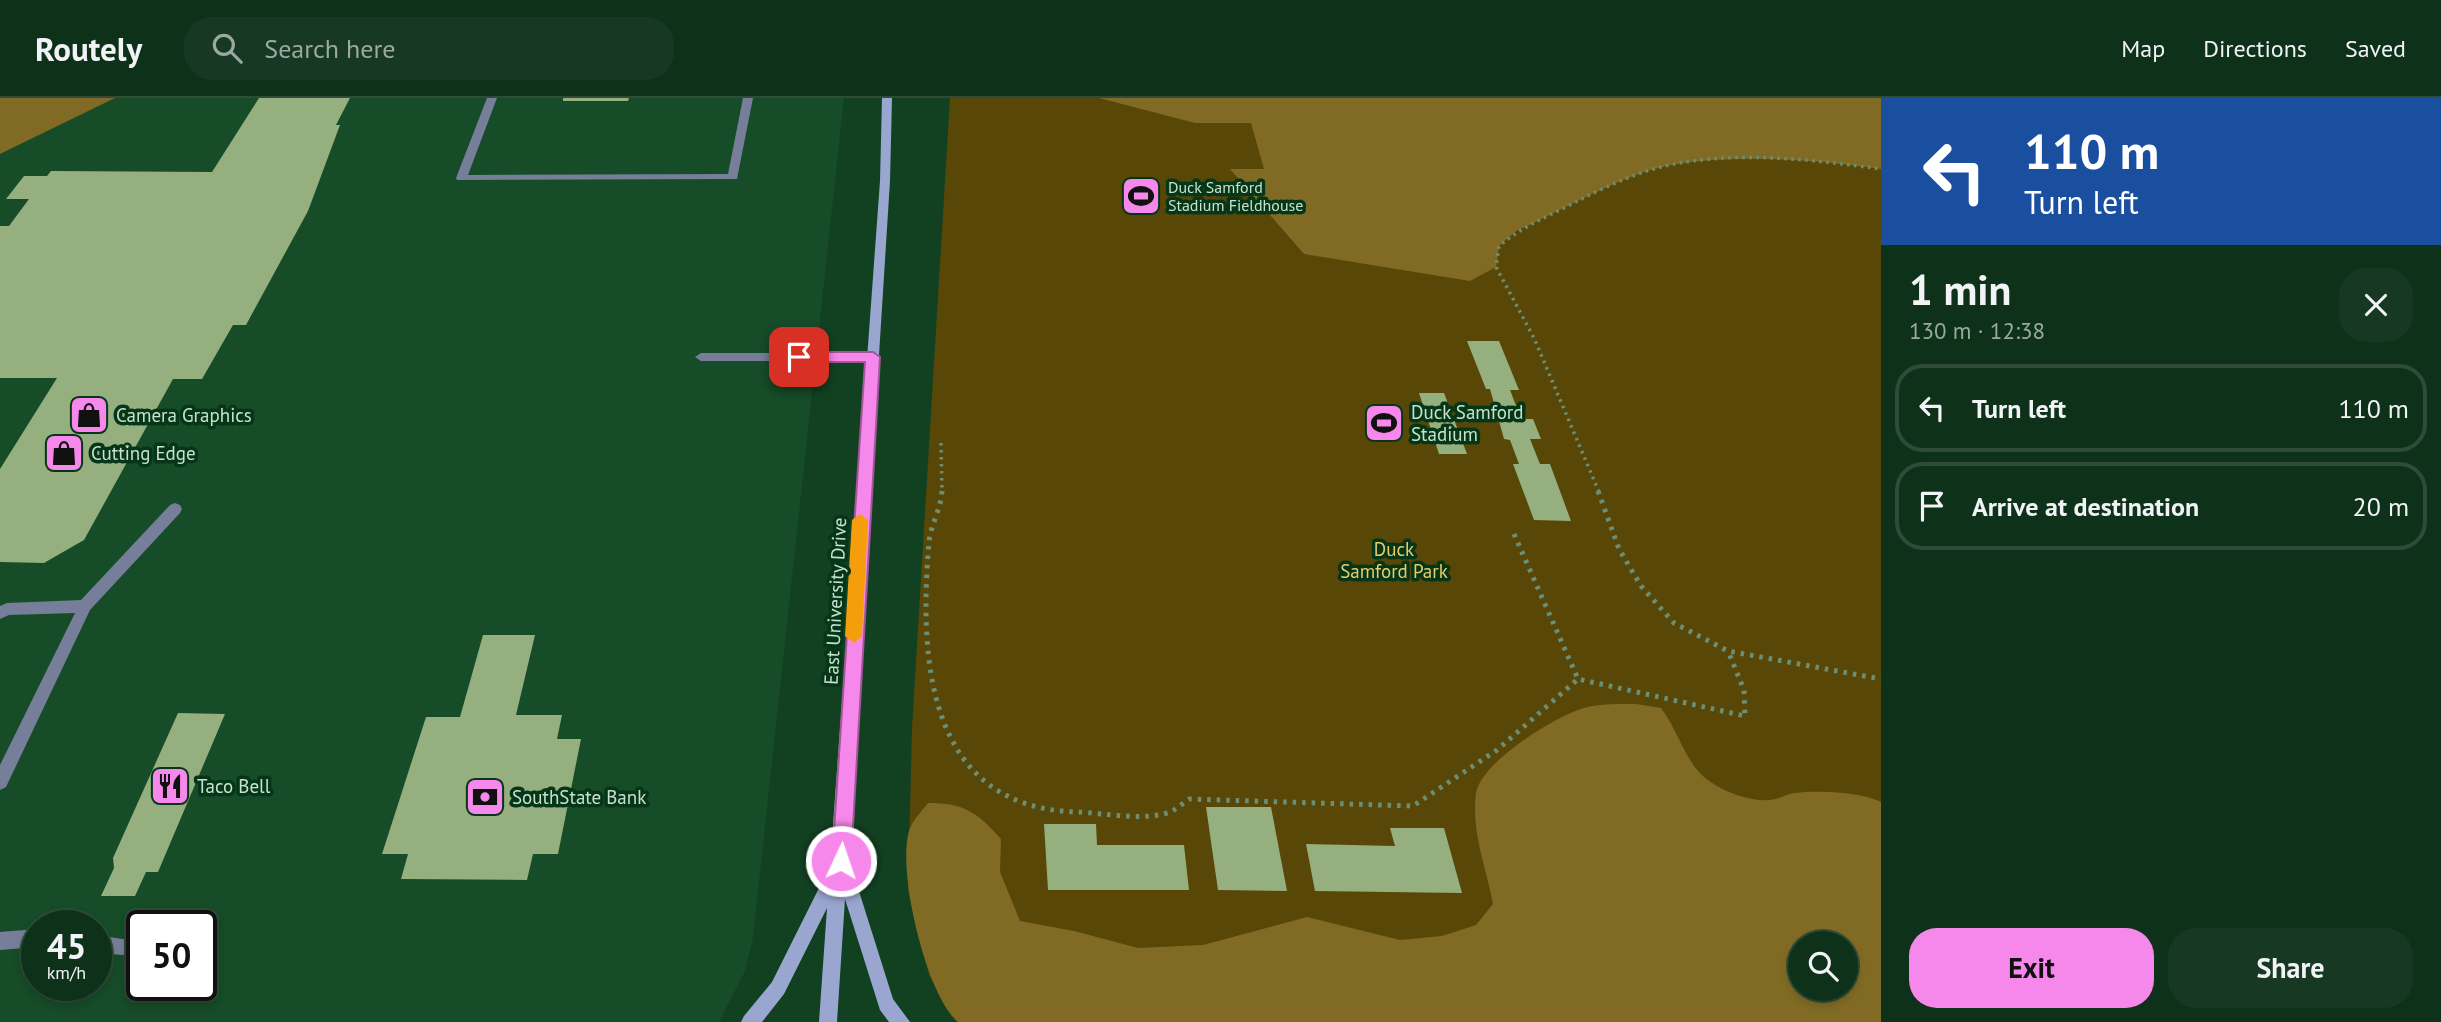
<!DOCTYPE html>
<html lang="en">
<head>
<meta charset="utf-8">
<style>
	:root { --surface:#0e311a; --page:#173923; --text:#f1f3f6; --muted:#9ba9a2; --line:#2e4c39; --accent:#f788eb }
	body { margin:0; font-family:"PT Sans",sans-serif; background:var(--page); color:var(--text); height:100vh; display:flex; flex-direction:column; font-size:26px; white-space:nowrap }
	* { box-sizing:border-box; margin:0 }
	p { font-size:23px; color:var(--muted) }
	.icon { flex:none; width:38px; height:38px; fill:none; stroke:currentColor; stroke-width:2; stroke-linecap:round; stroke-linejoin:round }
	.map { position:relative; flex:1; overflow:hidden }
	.drawer { display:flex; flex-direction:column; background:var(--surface); width:560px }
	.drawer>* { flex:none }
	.guide { background:#1a4fa0; color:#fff; overflow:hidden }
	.buttons { position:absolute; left:1788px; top:833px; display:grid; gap:14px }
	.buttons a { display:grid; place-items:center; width:70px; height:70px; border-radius:50%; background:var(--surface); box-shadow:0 4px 10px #0003,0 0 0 2px var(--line); font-size:35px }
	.speed { position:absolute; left:21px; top:812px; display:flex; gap:14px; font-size:35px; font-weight:700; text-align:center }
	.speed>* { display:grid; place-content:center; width:91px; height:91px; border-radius:50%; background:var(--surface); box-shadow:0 4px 10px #0003,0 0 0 2px var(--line); line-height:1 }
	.speed small { font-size:18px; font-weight:400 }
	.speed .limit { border:4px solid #111; border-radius:10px; background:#fff; color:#111 }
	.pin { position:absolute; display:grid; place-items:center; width:60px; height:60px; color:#fff; margin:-30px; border-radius:14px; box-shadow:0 4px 10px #0006 }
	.me { position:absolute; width:77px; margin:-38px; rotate:3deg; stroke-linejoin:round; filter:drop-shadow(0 0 5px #0008) }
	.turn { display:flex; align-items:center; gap:24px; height:147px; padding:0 28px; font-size:32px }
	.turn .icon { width:91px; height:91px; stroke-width:2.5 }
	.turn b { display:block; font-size:49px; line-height:60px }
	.round { display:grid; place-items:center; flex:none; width:74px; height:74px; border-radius:28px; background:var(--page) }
	.summary { display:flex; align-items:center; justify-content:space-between; height:119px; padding:0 28px }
	h1 { font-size:42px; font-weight:700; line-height:52px }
	.cta { display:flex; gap:14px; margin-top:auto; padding:14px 28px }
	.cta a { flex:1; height:80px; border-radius:28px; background:var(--accent); color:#111; font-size:28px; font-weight:700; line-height:80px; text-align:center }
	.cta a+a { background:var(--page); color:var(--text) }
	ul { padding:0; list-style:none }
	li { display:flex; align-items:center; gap:21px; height:88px; margin:0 14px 10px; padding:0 14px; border:4px solid var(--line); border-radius:28px }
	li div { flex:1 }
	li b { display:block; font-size:26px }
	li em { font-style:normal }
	header { display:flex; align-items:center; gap:42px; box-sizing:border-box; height:98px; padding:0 35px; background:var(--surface); border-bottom:2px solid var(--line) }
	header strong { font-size:33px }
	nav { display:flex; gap:38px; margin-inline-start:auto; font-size:24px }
	.search { width:490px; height:63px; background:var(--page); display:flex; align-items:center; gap:18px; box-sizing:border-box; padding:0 24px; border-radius:28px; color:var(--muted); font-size:26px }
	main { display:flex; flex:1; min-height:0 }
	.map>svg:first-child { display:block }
</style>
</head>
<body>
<header>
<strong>Routely</strong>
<div class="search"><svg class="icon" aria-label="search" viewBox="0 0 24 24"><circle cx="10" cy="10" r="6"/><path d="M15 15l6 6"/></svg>Search here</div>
<nav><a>Map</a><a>Directions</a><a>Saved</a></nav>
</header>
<main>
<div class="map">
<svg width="1881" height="924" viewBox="0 0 1881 924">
	<rect width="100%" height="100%" fill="#124122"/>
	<!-- built -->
	<path fill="#164c28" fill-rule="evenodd" d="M115,0H844L753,839L745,873L719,924H0V56ZM37,828H96V887H37ZM142,828H201V887H142Z"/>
	<!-- green -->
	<path fill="#594707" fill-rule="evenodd" d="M950,0H1881V924H958L954,921L929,877L908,793L912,630ZM1801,845H1846V891H1801Z"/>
	<!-- forest -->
	<g fill="#816b24" fill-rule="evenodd">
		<path d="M0,0H115L0,56Z"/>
		<path d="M1099,0H1881V71C1816,61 1709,53 1647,73C1602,88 1559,114 1516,133L1499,148L1496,169L1470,183L1304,156L1230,71H1264L1251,25H1195Z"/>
		<path d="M1636,606L1661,610C1677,630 1685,663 1704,679C1719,692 1749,704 1769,702C1778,702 1786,696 1795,695C1817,692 1862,694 1881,704V924H958C926,897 897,773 909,733C912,723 922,713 928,705C964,705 977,714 1001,741L1000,774L1020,823L1074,833L1138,850L1203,847L1307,819L1400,842L1442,838L1476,827L1493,806C1486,768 1471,735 1476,695C1481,665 1550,622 1578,612C1595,605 1618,606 1636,606ZM1846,845V891H1801V845Z"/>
	</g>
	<!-- building -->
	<g fill="#95af7f">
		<path d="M259,0H350L336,27H340L308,113L246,227H233L202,281H173L84,442L44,465L0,464V371L57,280H0V128H9L29,101H6L24,78H47L51,73L212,74Z"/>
		<path d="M563,0H629L628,3H563Z"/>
		<path d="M1467,243H1499L1519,292H1510L1518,313L1523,314L1526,321H1533L1541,341H1530L1540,366H1550L1571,423L1534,422L1513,366H1519L1510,342L1504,341L1490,291H1486Z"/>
		<path d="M1419,295H1444L1467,356H1439Z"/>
		<path d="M483,537H535L516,617H562L557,641H581L558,756H533L527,782L401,781L408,756H382L426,619H460Z"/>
		<path d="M178,615L225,616L158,774H146L135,798H101L114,770L113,760Z"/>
		<path d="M1206,709H1271L1287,793L1218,792Z"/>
		<path d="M1044,726H1096L1097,747H1184L1189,792H1048Z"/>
		<path d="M1390,730H1444L1462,795L1315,793L1306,746L1395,748Z"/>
	</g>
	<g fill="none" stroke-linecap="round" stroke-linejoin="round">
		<!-- path-far1 -->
		<g stroke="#6b8f76" stroke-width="3.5" stroke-dasharray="2.5 4.5" stroke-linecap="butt">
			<path d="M941,345L942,394"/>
			<path d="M1599,394L1534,240L1496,169L1499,148C1520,130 1544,120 1568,108C1593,95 1619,82 1647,73C1721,50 1806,61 1881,71"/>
		</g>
		<!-- path -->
		<g stroke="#6b8f76" stroke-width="5" stroke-dasharray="3.5 6" stroke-linecap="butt">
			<path d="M942,393C941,411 931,426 929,444C919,560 926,710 1077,714C1102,715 1150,724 1172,713C1178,710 1183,705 1189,701L1413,708L1497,652L1578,581"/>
			<path d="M1598,393L1619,451L1641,488L1674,525L1728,553L1881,581"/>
			<path d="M1514,436L1578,581L1745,618L1744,592L1728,553"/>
		</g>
		<!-- lane -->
		<g fill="#767e99" fill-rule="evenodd">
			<path d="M487,0H497L468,77L728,76L743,0H753L737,81L457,82L456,80Z"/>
			<path d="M701,255H873L879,259L873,263H701L695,259Z"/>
			<path d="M175,405L180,407L182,411L180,415L90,512L6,689L0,692V667L75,515L9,517L0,521V508L7,505L81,502L170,407Z"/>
		</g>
		<!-- street -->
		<g fill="#767e99" fill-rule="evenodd">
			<path d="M37,831V849L0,852V834Z"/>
			<path d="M96,837L129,842L132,848L129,854L123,857L96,855Z"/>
		</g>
		<!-- secondary -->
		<path fill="#99a6d0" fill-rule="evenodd" d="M882,0H892L890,83L847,764L852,771L893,901L910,924H889L880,912L845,801L837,924H819L827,810L784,896L762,924H741L744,918L772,884L830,768L880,83Z"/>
	</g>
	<!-- route -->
	<path fill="#f788eb" stroke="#a15899" stroke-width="2" d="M799,254H873L880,259L851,763L848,769L841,772L835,769L832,763L865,264H799L792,259Z"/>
	<!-- slow -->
	<path fill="#f59e0b" d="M860,416L868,422L862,538L854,545L845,538L852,422Z"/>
	<!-- icons -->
	<defs>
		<g id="stadium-square" transform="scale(2.0125)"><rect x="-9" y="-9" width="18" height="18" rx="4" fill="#f788eb" stroke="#053618"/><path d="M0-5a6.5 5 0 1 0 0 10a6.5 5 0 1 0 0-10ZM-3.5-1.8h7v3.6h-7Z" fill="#111"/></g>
		<g id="shop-square" transform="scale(2.0125)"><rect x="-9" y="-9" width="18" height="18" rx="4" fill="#f788eb" stroke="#053618"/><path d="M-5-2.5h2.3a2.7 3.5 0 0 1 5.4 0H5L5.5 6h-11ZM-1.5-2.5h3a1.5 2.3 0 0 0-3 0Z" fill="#111"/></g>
		<g id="restaurant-square" transform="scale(2.0125)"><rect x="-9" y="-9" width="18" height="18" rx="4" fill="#f788eb" stroke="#053618"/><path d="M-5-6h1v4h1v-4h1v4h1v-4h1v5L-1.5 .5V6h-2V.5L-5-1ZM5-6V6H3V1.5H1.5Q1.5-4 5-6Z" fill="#111"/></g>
		<g id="bank-square" transform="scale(2.0125)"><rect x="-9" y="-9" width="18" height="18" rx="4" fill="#f788eb" stroke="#053618"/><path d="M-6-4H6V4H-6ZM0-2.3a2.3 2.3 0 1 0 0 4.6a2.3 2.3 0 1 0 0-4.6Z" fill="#111"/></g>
	</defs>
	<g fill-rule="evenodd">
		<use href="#stadium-square" x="1141" y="98"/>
		<use href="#shop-square" x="89" y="317"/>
		<use href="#stadium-square" x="1384" y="325"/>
		<use href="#shop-square" x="64" y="355"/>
		<use href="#restaurant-square" x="170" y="688"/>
		<use href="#bank-square" x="485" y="699"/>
	</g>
	<g text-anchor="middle" stroke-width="7" stroke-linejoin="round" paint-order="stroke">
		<!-- far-poi labels -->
		<g font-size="16" fill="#c8e1cd" stroke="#053618" text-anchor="start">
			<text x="1168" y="95">Duck Samford<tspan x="1168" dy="18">Stadium Fieldhouse</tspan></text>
		</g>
		<!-- poi labels -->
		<g font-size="19" fill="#c8e1cd" stroke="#053618" text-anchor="start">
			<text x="1411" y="321">Duck Samford<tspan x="1411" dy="22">Stadium</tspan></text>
			<text x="116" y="324">Camera Graphics</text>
			<text x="91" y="362">Cutting Edge</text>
			<text x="197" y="695">Taco Bell</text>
			<text x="512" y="706">SouthState Bank</text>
		</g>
		<!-- park labels -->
		<g font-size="19" fill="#ebcb69" stroke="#053618">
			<text x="1394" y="458">Duck<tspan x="1394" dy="22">Samford Park</tspan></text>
		</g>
		<!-- street labels -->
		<g font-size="19" fill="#c8e1cd" stroke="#053618">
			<text transform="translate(835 503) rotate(-87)" y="7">East University Drive</text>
		</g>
	</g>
</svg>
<div class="buttons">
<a><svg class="icon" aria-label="search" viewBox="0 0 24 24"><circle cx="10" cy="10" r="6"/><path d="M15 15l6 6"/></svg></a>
</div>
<div class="speed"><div>45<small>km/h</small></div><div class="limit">50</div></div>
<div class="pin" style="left:799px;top:259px;background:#d93025"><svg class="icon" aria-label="arrive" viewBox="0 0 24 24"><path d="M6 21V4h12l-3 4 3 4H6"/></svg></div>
<svg class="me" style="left:841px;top:763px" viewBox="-20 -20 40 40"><circle r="17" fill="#f788eb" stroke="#fff" stroke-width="3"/><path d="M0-11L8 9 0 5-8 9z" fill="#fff"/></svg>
</div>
<section class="drawer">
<div class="guide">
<div class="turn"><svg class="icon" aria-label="left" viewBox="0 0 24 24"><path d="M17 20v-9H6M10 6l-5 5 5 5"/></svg><div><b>110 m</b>Turn left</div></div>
</div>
<div class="summary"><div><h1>1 min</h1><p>130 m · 12:38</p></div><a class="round"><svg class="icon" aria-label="close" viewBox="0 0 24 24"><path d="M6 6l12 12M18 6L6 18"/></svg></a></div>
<ul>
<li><svg class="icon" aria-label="left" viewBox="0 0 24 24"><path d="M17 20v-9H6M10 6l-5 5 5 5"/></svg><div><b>Turn left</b></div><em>110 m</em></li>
<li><svg class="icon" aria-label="arrive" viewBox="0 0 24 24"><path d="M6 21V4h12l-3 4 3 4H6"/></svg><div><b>Arrive at destination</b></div><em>20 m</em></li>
</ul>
<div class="cta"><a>Exit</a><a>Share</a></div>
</section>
</main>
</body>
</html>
